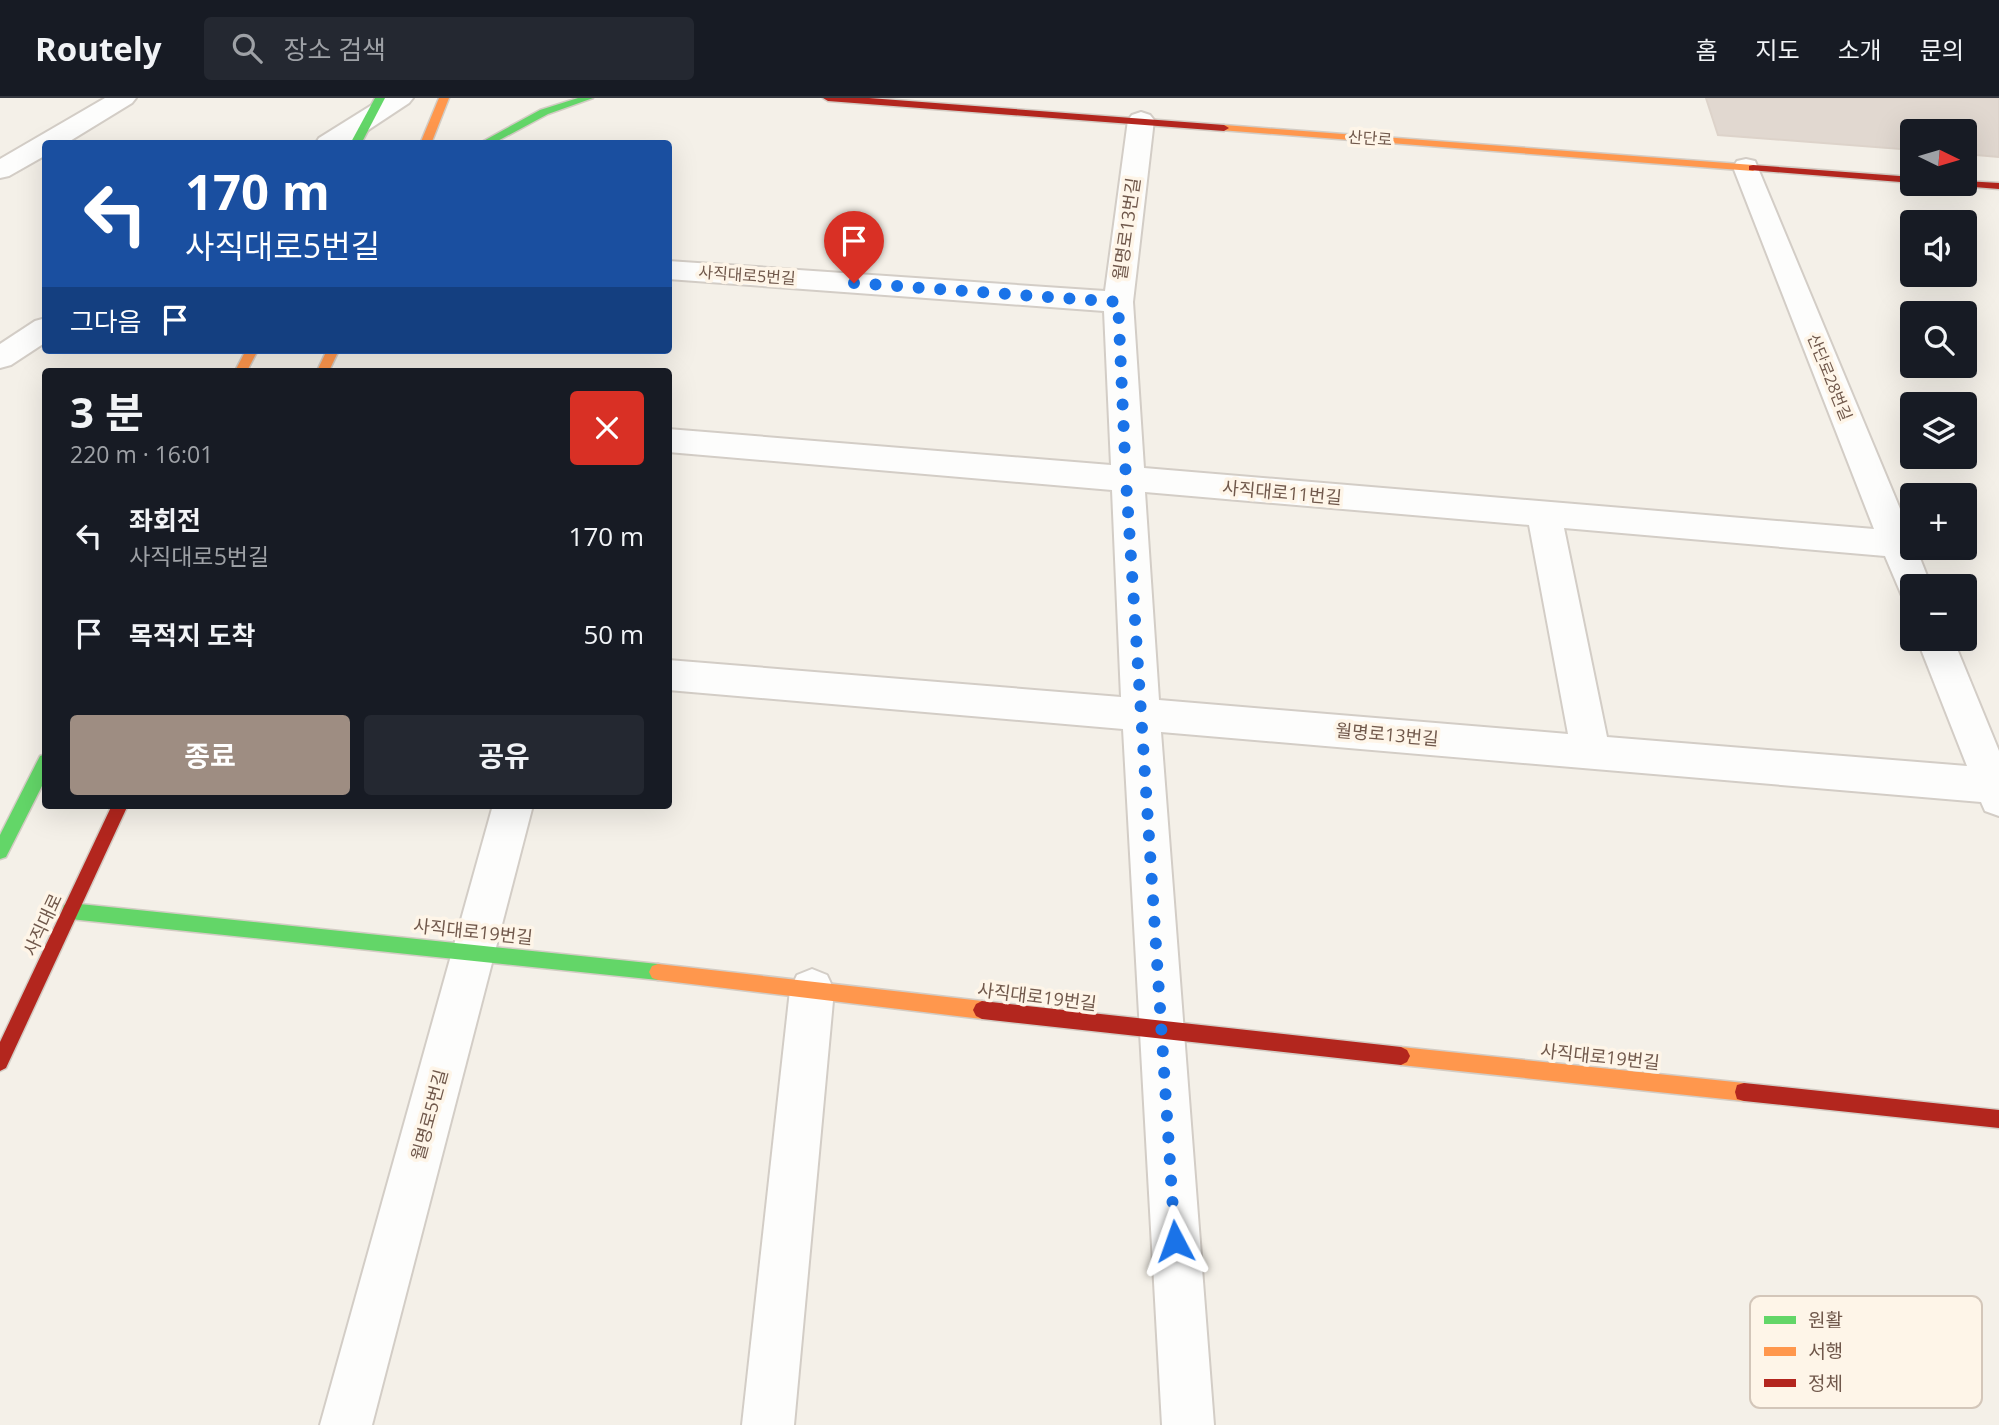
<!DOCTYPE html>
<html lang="ko">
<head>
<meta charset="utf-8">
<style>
	:root { --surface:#171b24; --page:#242831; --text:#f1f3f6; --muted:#9ea1a6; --line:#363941; --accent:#9e8d82 }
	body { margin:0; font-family:"Open Sans","Noto Sans KR",sans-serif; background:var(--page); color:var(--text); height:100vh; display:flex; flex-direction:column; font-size:26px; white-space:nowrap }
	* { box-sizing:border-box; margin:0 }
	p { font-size:23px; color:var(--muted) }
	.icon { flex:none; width:38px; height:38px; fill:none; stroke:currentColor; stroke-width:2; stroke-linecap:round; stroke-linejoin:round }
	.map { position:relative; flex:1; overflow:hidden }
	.side { position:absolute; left:42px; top:270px; width:630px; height:441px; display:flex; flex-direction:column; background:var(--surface); border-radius:7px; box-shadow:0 7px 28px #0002 }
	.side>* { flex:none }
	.hud { position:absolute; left:42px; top:42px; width:630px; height:214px; border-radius:7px; box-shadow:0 7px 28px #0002; background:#1a4fa0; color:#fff; overflow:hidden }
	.needle { width:46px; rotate:95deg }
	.controls { position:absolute; left:1900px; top:21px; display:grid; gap:14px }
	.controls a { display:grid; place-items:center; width:77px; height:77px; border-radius:7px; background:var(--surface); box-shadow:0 7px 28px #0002; font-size:35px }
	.pin { position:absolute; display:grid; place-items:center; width:60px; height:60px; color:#fff; margin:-72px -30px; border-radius:50% 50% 50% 0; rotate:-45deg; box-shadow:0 0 7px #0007 }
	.pin .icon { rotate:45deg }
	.me { position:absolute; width:77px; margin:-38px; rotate:356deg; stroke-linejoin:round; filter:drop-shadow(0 0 5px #0008) }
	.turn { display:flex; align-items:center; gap:24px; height:147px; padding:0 28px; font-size:32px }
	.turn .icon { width:91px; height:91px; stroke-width:2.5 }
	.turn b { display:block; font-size:49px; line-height:60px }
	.then { display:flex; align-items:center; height:66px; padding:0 28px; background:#0003; gap:14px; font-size:26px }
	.round { display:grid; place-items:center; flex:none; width:74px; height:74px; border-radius:7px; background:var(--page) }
	.headline { display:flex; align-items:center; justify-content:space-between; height:119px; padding:0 28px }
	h1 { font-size:42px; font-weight:700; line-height:52px }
	.action { display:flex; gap:14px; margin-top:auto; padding:14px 28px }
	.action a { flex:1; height:80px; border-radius:7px; background:var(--accent); color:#fff; font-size:28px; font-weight:700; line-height:80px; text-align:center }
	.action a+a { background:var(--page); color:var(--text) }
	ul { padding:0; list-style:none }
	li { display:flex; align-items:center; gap:21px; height:98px; padding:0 28px }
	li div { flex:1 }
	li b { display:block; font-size:26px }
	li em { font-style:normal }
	header { display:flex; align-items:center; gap:42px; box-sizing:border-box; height:98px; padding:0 35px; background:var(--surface); border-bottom:2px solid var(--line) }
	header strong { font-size:33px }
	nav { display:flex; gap:38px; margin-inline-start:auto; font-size:24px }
	.search { width:490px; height:63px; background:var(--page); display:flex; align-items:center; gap:18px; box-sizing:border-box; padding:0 24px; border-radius:7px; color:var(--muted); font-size:26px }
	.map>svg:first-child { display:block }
</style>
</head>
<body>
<header>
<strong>Routely</strong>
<div class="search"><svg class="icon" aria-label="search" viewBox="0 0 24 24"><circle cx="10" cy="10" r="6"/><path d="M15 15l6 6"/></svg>장소 검색</div>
<nav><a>홈</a><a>지도</a><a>소개</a><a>문의</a></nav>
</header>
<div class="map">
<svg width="1999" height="1327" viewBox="0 0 1999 1327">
	<rect width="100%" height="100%" fill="#f4f0e8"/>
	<!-- building -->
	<path fill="#e1d8d0" stroke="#ddd3ca" stroke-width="2" d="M1706,0H1999V59L1965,56V33H1913V52L1718,37Z"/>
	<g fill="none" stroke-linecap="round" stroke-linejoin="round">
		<!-- street casing -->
		<g stroke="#d3cdc6" stroke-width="4">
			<g id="street">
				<path d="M105,0H136L132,5L65,46H46V57L9,78L0,80V61Z"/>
				<path d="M383,0H413L409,5L347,46H315L319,40Z"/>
				<path d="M1141,14L1150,17L1154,22L1133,204L1144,370L1874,431L1733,69L1737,63L1746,61L1755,63L1913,442V450H1916L1931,488H1913V501L1902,498L1885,458L1564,430L1607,639L1967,668L1917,541H1953L1999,653V718L1985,713L1981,704L1161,634L1214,1327H1162L1123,631L668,592V562L1121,599L1112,392L668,354V331L1111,367L1104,213L668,181V163L1105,193L1128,22L1132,17ZM1145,394L1529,427L1568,636L1159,602Z"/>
				<path d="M46,220V244L11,267L0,270V246L35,223Z"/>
				<path d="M493,707H533L372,1327H320Z"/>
				<path d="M812,871L827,877L834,892L794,1327H742L790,892L797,877Z"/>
			</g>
		</g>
		<!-- fast casing -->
		<g stroke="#d3ccc4" stroke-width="3">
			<g id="fast">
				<path d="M375,0H385L361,46H350Z"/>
				<path d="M578,0H593L548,16L492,46H478L540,12Z"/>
				<path d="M46,656V680L6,759L0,761V737L40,658Z"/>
				<path d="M70,805L658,866L664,868L667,874L664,880L658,882L70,821L64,819L62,813L64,807Z"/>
			</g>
		</g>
		<!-- slow casing -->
		<g stroke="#d3ccc4" stroke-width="3">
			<g id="slow">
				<path d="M439,0H449L431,46H420Z"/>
				<path d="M1224,27L1753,67L1758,70L1753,73L1220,32V28Z"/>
				<path d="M246,252H258L247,273H235Z"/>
				<path d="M327,252H339L329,273H317Z"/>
				<path d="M658,866L982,903L988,906L991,912L988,918L982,921L658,882L652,880L649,874L652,868Z"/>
				<path d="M1401,949L1744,985L1751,987L1753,994L1751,1001L1744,1003L1401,967L1395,964L1392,958L1395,952Z"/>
			</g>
		</g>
		<!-- jam casing -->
		<g stroke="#d3ccc4" stroke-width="3">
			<g id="jam">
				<path d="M823,0H869L1224,27L1229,30L1224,33L828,3Z"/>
				<path d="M1753,67L1913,79V85L1749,72V68Z"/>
				<path d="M1965,83L1999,85V91L1961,88L1960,86H1965Z"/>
				<path d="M112,707H128L6,970L0,973V944Z"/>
				<path d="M982,903L1401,949L1407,952L1410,958L1407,964L1401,967L982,921L976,918L973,912L976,906Z"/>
				<path d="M1744,985L1999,1012V1030L1744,1003L1737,1001L1735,994L1737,987Z"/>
			</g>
		</g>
		<!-- street -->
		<use href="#street" fill="#fdfdfc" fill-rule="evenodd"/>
		<!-- fast -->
		<use href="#fast" fill="#63d668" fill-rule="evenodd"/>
		<!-- slow -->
		<use href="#slow" fill="#ff974d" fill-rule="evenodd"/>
		<!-- jam -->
		<use href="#jam" fill="#b3261e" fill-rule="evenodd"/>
	</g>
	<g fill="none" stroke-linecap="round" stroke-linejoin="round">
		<!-- route -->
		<path stroke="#1a73e8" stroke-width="12" stroke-dasharray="0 21.6" d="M854,185L1118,204L1126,382L1175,1143"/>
	</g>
	<g text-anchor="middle" stroke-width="7" stroke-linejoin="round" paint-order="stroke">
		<!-- far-street labels -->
		<g font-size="16" fill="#70584b" stroke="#fef5e8">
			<text transform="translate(1370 40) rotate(4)" y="6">산단로</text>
			<text transform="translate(747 177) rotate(4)" y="6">사직대로5번길</text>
			<text transform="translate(1830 279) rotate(68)" y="6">산단로28번길</text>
		</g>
		<!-- street labels -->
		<g font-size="18" fill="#70584b" stroke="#fef5e8">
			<text transform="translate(1127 131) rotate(-82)" y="6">월명로13번길</text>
			<text transform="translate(1282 395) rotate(5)" y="6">사직대로11번길</text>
			<text transform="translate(1387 637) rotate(5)" y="6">월명로13번길</text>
			<text transform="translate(43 827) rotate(-65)" y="6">사직대로</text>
			<text transform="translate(473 834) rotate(6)" y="6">사직대로19번길</text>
			<text transform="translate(1037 899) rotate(7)" y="6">사직대로19번길</text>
			<text transform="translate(1600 959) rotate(6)" y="6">사직대로19번길</text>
			<text transform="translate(430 1017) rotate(-75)" y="6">월명로5번길</text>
		</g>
	</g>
	<!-- legend -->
	<rect x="1750" y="1198" width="232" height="112" rx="10" fill="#fef5e8" stroke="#d3c6b9" stroke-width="2"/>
	<rect x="1764" y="1218" width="32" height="8" fill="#63d668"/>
	<rect x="1764" y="1249" width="32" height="9" fill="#ff974d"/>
	<rect x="1764" y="1281" width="32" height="8" fill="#b3261e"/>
	<g font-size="19" fill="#70584b">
		<text x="1808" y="1229">원활</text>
		<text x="1808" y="1260">서행</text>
		<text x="1808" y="1292">정체</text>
	</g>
</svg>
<div class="controls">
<a><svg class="needle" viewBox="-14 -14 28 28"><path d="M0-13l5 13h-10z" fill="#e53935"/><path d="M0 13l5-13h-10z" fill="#9ea1a6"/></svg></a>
<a><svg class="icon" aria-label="sound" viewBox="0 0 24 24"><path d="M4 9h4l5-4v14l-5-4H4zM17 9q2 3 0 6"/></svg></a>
<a><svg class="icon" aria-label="search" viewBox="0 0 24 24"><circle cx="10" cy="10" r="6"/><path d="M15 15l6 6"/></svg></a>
<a><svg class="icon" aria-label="layers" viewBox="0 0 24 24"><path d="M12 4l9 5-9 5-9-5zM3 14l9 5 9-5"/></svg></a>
<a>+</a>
<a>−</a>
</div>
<div class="pin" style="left:854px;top:185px;background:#d93025"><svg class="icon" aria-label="arrive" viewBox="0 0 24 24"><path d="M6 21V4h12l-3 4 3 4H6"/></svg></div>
<svg class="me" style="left:1175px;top:1143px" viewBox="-20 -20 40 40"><path d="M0-17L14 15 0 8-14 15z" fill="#1a73e8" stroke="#fff" stroke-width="4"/></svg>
<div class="hud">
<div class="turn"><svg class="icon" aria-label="left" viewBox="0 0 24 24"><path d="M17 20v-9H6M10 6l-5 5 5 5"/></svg><div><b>170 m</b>사직대로5번길</div></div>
<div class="then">그다음<svg class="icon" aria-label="arrive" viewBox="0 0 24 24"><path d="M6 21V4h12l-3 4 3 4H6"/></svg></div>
</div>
<section class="side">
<div class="headline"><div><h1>3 분</h1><p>220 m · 16:01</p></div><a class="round" style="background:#d93025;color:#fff"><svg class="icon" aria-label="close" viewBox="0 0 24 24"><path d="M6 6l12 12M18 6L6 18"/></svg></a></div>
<ul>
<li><svg class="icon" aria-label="left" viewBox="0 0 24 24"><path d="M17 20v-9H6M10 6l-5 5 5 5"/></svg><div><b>좌회전</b><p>사직대로5번길</p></div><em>170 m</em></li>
<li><svg class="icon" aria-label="arrive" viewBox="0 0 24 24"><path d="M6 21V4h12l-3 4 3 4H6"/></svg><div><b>목적지 도착</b></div><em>50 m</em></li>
</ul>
<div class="action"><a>종료</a><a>공유</a></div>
</section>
</div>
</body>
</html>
